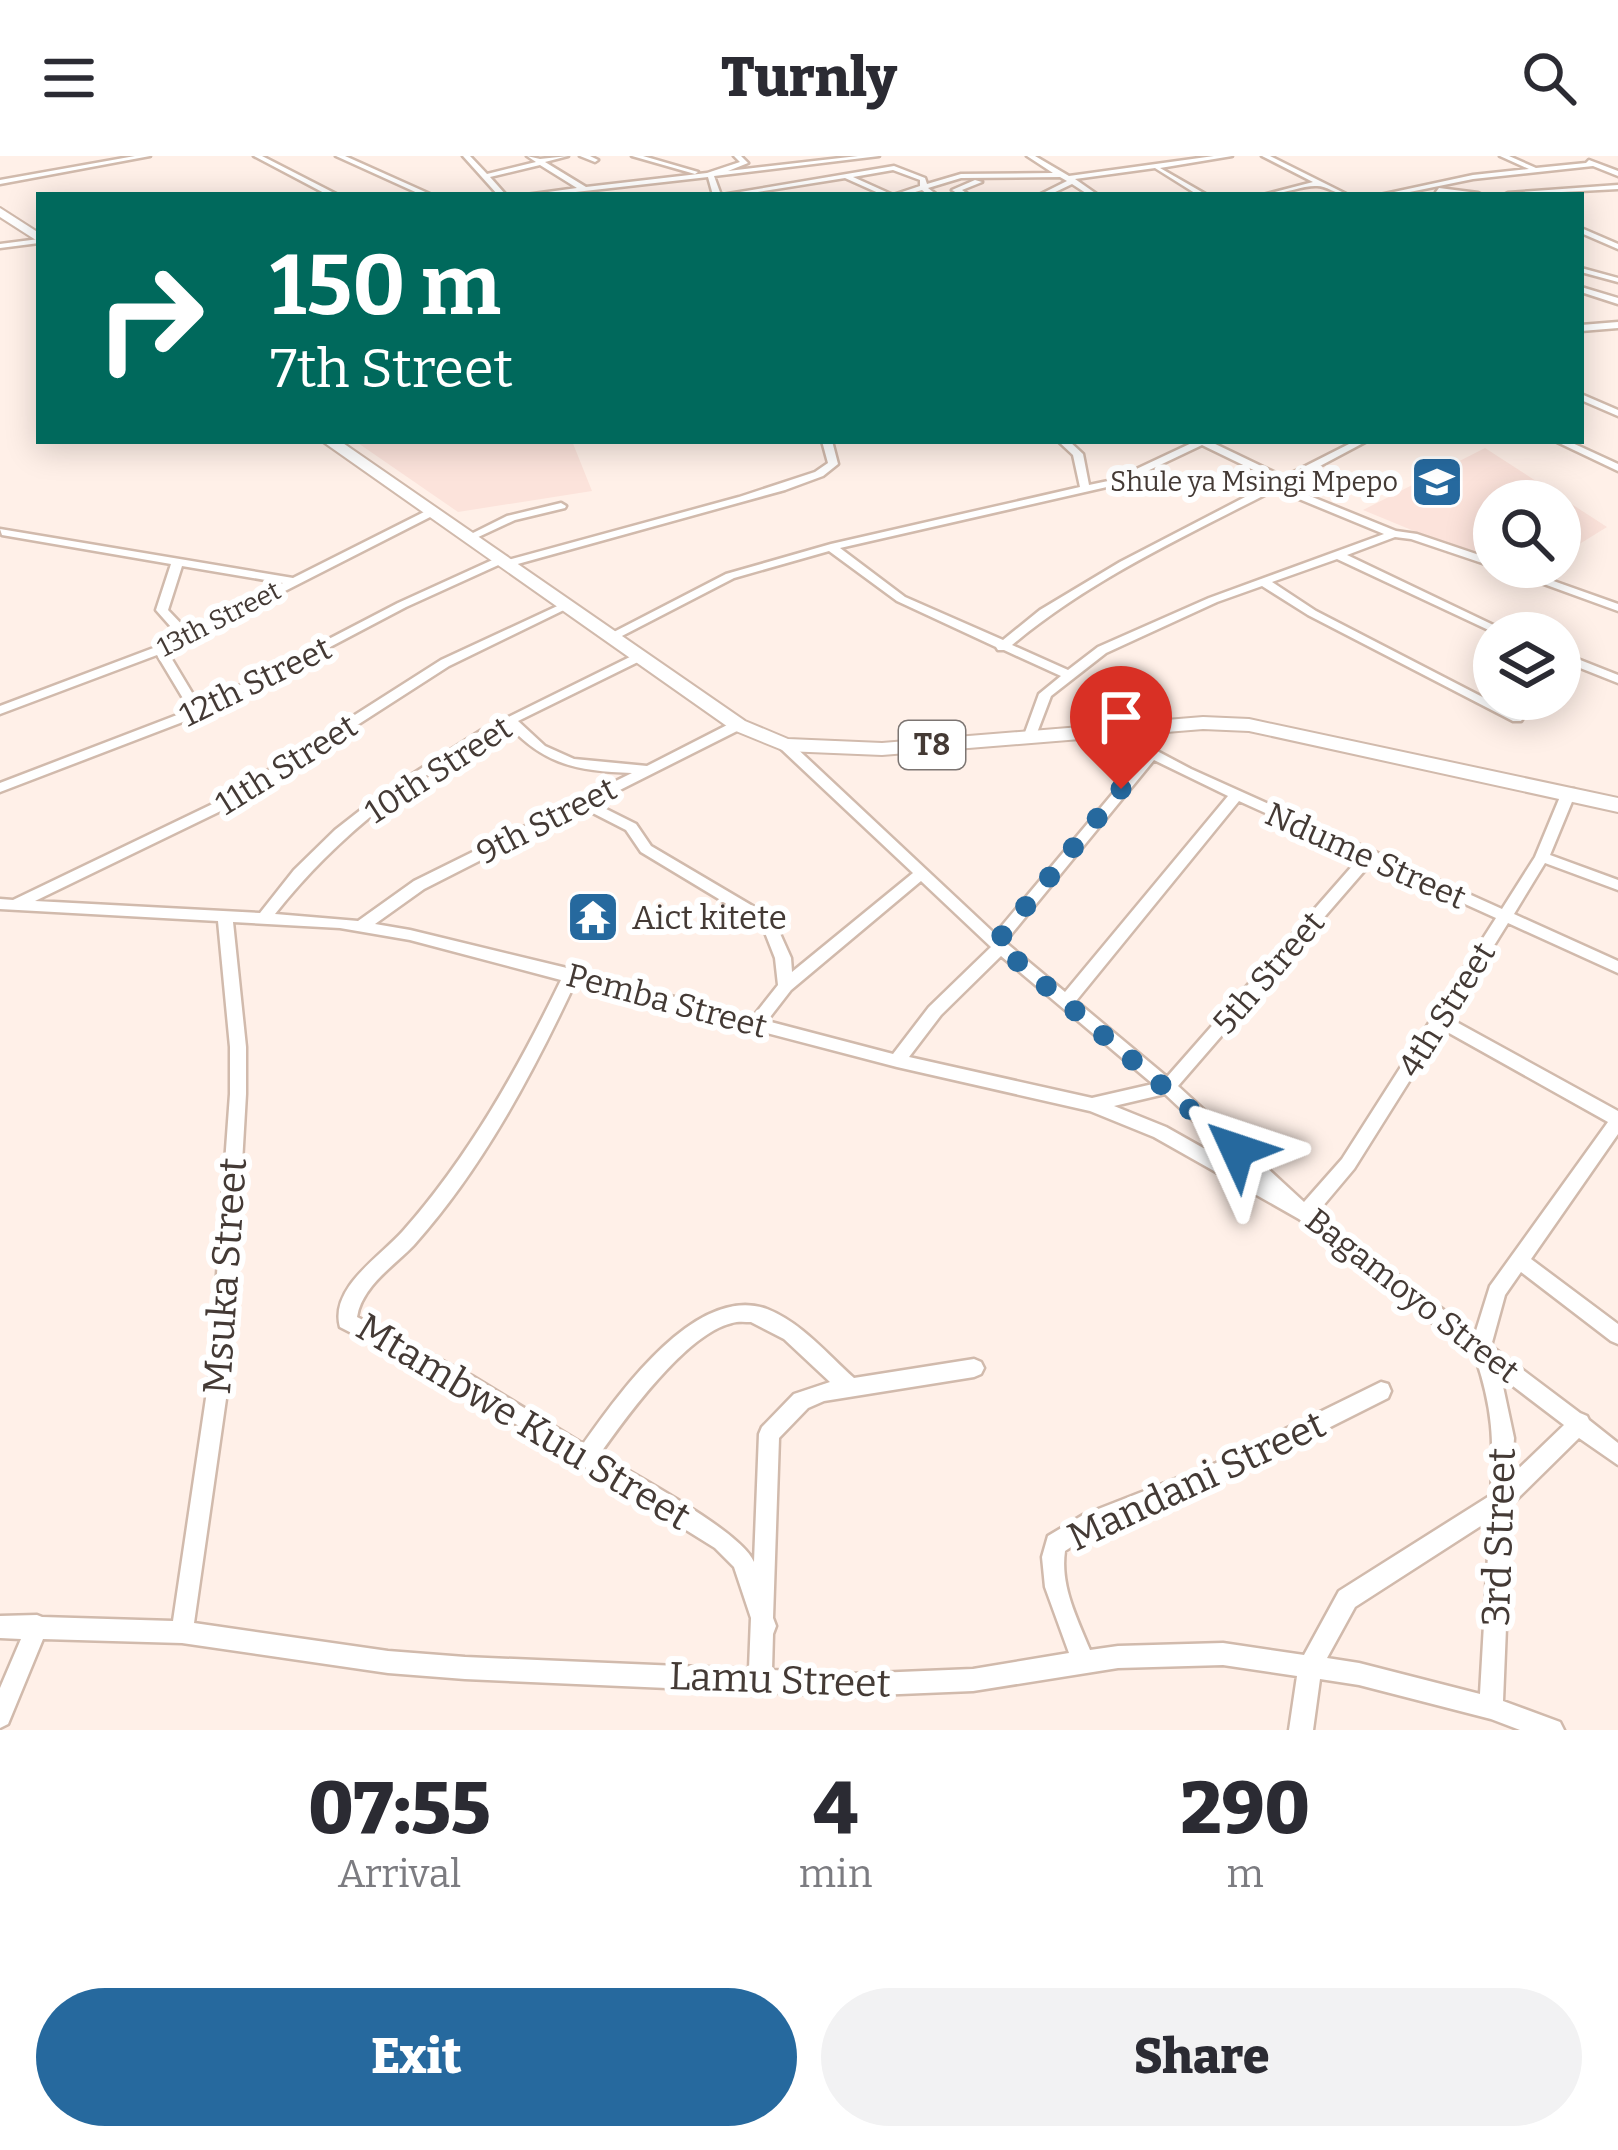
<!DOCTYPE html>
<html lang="en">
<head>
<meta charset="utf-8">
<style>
	:root { --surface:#fff; --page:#f2f2f3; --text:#2b2b33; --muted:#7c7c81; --accent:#26699e }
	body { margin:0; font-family:Bitter,serif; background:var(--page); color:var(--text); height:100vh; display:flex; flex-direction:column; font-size:45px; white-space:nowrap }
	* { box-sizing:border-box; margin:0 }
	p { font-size:39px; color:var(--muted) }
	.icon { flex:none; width:66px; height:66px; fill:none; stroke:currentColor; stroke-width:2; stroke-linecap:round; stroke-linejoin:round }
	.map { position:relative; height:1574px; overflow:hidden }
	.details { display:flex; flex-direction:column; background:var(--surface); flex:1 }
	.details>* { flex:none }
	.banner { position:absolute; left:36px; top:36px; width:1548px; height:252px; border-radius:0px; box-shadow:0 6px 30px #0003; background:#00695c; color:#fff; overflow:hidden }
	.controls { position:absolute; left:1473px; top:324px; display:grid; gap:24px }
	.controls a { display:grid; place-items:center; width:108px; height:108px; border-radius:50%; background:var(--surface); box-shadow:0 6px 30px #0003; font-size:60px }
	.pin { position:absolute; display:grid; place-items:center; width:102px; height:102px; color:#fff; margin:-123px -51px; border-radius:50% 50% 50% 0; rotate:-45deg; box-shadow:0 0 12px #0007 }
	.pin .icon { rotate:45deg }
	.me { position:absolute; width:132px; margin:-66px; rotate:312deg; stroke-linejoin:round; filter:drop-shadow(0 0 9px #0008) }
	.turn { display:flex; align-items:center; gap:42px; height:252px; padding:0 36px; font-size:54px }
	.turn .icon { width:156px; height:156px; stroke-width:2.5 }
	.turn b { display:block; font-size:84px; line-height:102px }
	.eta { display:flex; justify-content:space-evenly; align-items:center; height:204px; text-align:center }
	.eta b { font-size:72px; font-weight:800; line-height:84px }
	.primary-button { display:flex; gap:24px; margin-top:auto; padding:24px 36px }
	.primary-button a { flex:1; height:138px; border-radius:72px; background:var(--accent); color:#fff; font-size:48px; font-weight:800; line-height:138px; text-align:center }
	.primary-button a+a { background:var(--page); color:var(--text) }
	header { display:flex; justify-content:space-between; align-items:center; height:156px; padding:0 36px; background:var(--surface); font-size:54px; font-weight:800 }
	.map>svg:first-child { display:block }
</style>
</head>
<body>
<header><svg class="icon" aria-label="menu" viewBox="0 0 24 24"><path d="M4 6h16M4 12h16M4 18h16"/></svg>Turnly<svg class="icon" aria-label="search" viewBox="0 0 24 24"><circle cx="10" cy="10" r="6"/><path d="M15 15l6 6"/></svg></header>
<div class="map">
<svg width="1618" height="1574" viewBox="0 0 1618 1574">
	<rect width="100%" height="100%" fill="#fff0e8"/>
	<!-- education -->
	<g fill="#fce3db">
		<path d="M355,285H572L592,335L458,356Z"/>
		<path d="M1485,292L1607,371L1560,400V345H1494V408L1363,354Z"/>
	</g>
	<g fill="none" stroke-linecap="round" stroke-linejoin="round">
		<!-- minor casing -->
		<g stroke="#d1baac" stroke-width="5">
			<g id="minor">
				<path d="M135,0H150L0,28V24Z"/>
				<path d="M254,0H262L338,39H328Z"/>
				<path d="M336,0H345L432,39H422Z"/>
				<path d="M463,0H470L487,18L536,6L527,0L540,3L568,0L545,6L586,31L707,17L740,6L734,0H741L748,7L728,15L858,0H879L714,20L721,39H713L708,21L549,39H526L577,32L540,9L490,21L506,39H498Z"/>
				<path d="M580,0H590L598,4L595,6Z"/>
				<path d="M632,0H643L698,16L695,18Z"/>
				<path d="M1027,0H1035L1069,20L1214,0H1232L1160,12L1207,39H1198L1155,12L1075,23L1098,39H1089L1072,28L1049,39H1039L1067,25L1060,21L961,22L928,32L937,39H928L922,34L905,39H893L920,30V24L893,14L853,21L893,39H883L845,22L739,39H722L894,10L925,22L927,28L961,18L1053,17Z"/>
				<path d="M1262,0H1270L1348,39C1335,38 1327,30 1317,30C1303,29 1281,39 1263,39L1313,26Z"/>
				<path d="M1500,0H1509L1536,12L1586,7L1589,4L1618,15V20L1593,10L1473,23L1395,39H1380L1473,19L1529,13Z"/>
				<path d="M975,24L982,26L962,34L969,39H960L952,34Z"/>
				<path d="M1618,29V33L1504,39L1508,37Z"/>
				<path d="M1439,32L1478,37L1482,39L1436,36Z"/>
				<path d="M1581,72L1618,88V93L1581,77Z"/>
				<path d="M39,83V87L0,92V88Z"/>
				<path d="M1581,112L1618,122V126L1581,116Z"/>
				<path d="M1581,131L1618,142V148L1581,136Z"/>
				<path d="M1618,166V172L1581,175V169Z"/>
				<path d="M1581,238L1618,254V260L1581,244Z"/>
				<path d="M822,285H832L838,308L823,320L785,334L514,409H506L505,406L406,451L201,559L0,636V627L190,554L157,499L0,558V550L156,491L179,480L156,454L171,408L2,379L0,373L293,422L428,354H436V358L167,495L200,550L398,447L499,401H507L508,404L739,341L815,316L828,307ZM182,410L283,427L188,475L168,454Z"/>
				<path d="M1058,285H1069L1083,298L1089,329L1113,324L1196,285H1209L1284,321L1355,285H1367L1288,327L1295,334L1396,375L1417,378L1494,404V411L1411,383L1395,381L1347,399L1510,477H1495L1337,403L1272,426L1316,455L1523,562L1521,565H1513L1308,459L1262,430L1217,446L1106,497L1051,540L1035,582L1029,586L1023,582L1039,538L1061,520L1004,494H998L996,491L897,445L829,395L734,422L618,482H610L608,479L726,418L831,388L1080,331L1073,299ZM1202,289L1276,325L1120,406L1040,454L1003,484L905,441L840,392L1120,328ZM1280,331L1287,338L1384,378L1209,442L1098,491L1068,514L1012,489C1092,422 1188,379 1280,331Z"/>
				<path d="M1555,285H1568L1618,308V315Z"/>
				<path d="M561,347L566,350L565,352L515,364L474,383L465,381L507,360Z"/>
				<path d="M1497,411H1514L1618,448V455Z"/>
				<path d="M566,446L572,449L570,451L449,510L233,649L35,745L260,757L294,714L335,674L381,638L480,575L640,496L644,497V503L518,565L545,590L574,603L647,610L733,566H743V572L594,647L636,668L651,690L773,762L791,802L792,816L913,717L780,592L779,589L780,586H790L995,778L1145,599L1117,576L1116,573L1122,569L1157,595L1191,613L1502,753L1535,701L1562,636L1564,633H1574L1576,636L1550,699L1618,724V734L1545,707L1514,758L1618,805V817L1508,767L1449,862L1618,955V978L1531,1103L1618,1168V1188L1611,1185L1521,1116L1505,1139L1491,1190L1580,1257L1587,1260L1589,1264L1618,1287V1309L1579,1282L1511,1349L1503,1545L1560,1566L1564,1574H1520L1491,1563L1359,1529L1320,1523L1313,1574H1289L1297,1520L1223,1509L1118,1512L973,1535L851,1540L465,1523L388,1517L182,1487L43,1483L8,1568L0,1572V1532L21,1483L0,1482V1460L37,1459L42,1461L173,1465L210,1215L230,938V891L218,765L0,753V743L13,744L223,643L441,504ZM509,570C546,610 580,615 632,617L414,725L358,765L275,758C340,676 417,619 509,570ZM1154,604L1228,640L1065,836L1005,786ZM1239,645L1361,700L1167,921L1076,845ZM583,652L626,674L641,696L762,769L775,802L778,829L752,862L571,813L410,774L375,768L424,733ZM1372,706L1496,762L1342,1003L1304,1046L1178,930ZM921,725L991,791L929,851L893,898L767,865L791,834ZM233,766L340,772L410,784L561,824C518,913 469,1000 403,1075C381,1100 329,1132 340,1171L458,1232L715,1392L734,1411L751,1462L749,1513L465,1501L388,1495L194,1467L230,1215L246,938V891ZM1001,800L1153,928L1092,942L909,901L941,859ZM575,827L897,911L1090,955L1154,981L1299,1063L1475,1200C1493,1253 1494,1284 1491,1339L1339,1435L1304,1499L1223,1487L1118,1490L1090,1494C1077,1462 1060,1430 1065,1395L1097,1374L1229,1322L1388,1242L1391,1235L1388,1228L1381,1226L1216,1307L1083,1359L1048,1380L1042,1401L1045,1431L1069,1497L973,1513L851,1518L772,1514L773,1478L776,1470L773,1462L779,1282L808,1252L824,1245L974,1221L981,1218L984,1212L981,1206L974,1203L854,1222C827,1198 802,1167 767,1153C696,1127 618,1239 583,1288L472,1220L357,1161C362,1130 394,1110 414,1089C482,1013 532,919 575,827ZM1442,873L1608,966L1490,1130L1475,1178L1317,1057L1354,1013ZM1165,938L1251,1019L1166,971L1114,950ZM751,1166L784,1183L830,1226L794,1238L762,1271L759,1278L754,1406C741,1375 633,1318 600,1298C626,1261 687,1177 732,1167C738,1165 745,1166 751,1166ZM1501,1221L1564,1269L1512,1319L1514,1282ZM1490,1364L1480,1538L1359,1507L1327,1502L1355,1451Z"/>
				<path d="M1560,496L1618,519V527L1560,504Z"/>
			</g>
		</g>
		<!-- trunk casing -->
		<g stroke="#d1baac" stroke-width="4">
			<g id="trunk">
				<path d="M0,52L39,77V86L0,61Z"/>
				<path d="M322,285H340L745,565L788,583L882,587L1203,561L1249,563L1618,642V656L1249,575L1203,573L882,599L785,595L731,573Z"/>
			</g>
		</g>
		<!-- minor -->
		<use href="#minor" fill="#fff" fill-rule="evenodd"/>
		<!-- trunk -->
		<use href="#trunk" fill="#fff" fill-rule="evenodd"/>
	</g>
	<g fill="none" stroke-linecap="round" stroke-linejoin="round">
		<!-- route -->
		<path stroke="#26699e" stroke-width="21" stroke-dasharray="0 37.8" d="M1121,633L996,787L1237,994"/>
	</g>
	<!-- icons -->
	<defs>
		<g id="school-square" transform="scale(2.7)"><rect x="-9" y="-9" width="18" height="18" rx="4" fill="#26699e" stroke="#fff"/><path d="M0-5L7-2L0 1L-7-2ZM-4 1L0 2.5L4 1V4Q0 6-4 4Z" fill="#fff"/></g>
		<g id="temple-square" transform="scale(2.7)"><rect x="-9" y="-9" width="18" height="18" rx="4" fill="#26699e" stroke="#fff"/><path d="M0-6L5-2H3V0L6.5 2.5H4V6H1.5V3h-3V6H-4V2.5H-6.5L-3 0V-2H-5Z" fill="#fff"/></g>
	</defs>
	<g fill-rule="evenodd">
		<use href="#school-square" x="1437" y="326"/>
		<use href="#temple-square" x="593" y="761"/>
	</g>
	<g text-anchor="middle" stroke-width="12" stroke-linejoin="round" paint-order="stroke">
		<!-- far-poi labels -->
		<g font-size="27" fill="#443a35" stroke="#fff" text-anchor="end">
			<text x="1398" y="335">Shule ya Msingi Mpepo</text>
		</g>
		<!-- far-street labels -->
		<g font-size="27" fill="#443a35" stroke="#fff">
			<text transform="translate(219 463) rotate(-27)" y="9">13th Street</text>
		</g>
		<!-- shield labels -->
		<rect fill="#fff" stroke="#7c7572" stroke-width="3" x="899" y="565" width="66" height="48" rx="9"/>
		<g font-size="30" font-weight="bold" fill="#443a35">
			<text x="932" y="599">T8</text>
		</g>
		<!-- street labels -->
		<g font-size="33" fill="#443a35" stroke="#fff">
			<text transform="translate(255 525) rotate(-26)" y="12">12th Street</text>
			<text transform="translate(286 608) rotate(-32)" y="12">11th Street</text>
			<text transform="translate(438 613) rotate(-33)" y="12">10th Street</text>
			<text transform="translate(546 664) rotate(-27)" y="12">9th Street</text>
			<text transform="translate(1366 699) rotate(24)" y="12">Ndume Street</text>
			<text transform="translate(1268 816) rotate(-49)" y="12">5th Street</text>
			<text transform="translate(667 844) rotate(15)" y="12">Pemba Street</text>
			<text transform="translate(1446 853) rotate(-58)" y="12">4th Street</text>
			<text transform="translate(1413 1139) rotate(38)" y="12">Bagamoyo Street</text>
		</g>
		<!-- poi labels -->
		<g font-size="33" fill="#443a35" stroke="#fff" text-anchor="start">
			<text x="632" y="773">Aict kitete</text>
		</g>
		<!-- near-street labels -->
		<g font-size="39" fill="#443a35" stroke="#fff">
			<text transform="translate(224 1120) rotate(-86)" y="14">Msuka Street</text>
			<text transform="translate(524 1265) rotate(31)" y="14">Mtambwe Kuu Street</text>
			<text transform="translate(1196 1324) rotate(-25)" y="14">Mandani Street</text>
			<text transform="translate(1498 1381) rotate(-88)" y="14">3rd Street</text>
			<text transform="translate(780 1523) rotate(2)" y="14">Lamu Street</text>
		</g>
	</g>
</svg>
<div class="controls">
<a><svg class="icon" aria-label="search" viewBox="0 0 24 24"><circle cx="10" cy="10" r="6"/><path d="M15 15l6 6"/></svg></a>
<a><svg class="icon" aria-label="layers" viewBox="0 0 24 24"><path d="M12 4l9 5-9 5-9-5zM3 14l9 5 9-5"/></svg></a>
</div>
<div class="pin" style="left:1121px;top:633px;background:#d93025"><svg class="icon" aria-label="arrive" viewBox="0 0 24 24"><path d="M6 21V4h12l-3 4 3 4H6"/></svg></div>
<svg class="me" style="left:1237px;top:994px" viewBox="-20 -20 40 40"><path d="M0-17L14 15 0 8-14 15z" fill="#26699e" stroke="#fff" stroke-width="4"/></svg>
<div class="banner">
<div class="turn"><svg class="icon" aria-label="right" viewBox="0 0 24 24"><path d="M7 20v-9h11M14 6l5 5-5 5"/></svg><div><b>150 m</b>7th Street</div></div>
</div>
</div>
<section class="details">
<div class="eta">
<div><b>07:55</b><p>Arrival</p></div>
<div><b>4</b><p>min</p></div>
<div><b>290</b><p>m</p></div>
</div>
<div class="primary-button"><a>Exit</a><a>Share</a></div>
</section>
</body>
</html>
